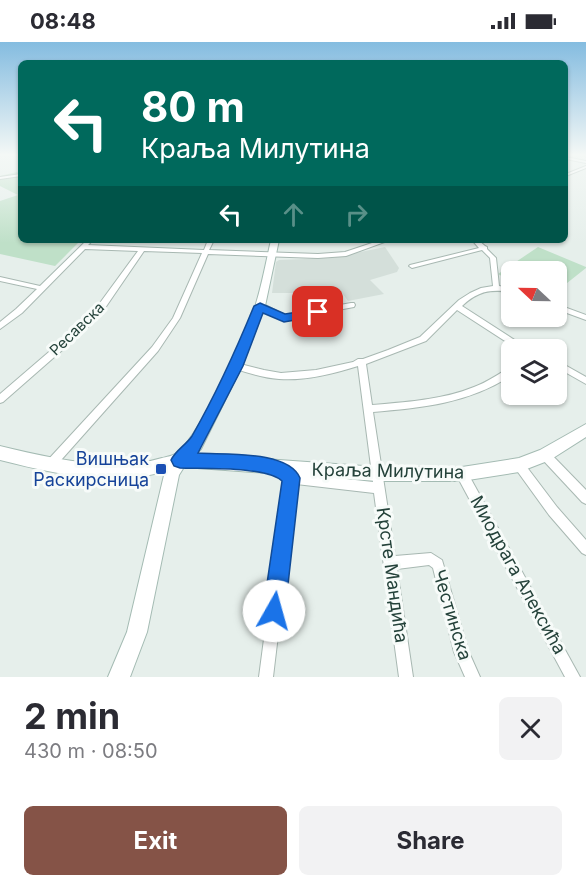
<!DOCTYPE html>
<html lang="en">
<head>
<meta charset="utf-8">
<style>
	:root { --surface:#fff; --page:#f2f2f3; --text:#2b2b33; --muted:#7c7c81; --accent:#855347 }
	body { margin:0; font-family:Inter,sans-serif; background:var(--page); color:var(--text); height:100vh; display:flex; flex-direction:column; font-size:22px; white-space:nowrap }
	* { box-sizing:border-box; margin:0 }
	p { font-size:20px; color:var(--muted) }
	.icon { flex:none; width:33px; height:33px; fill:none; stroke:currentColor; stroke-width:2; stroke-linecap:round; stroke-linejoin:round }
	.map { position:relative; height:635px; overflow:hidden }
	.panel { display:flex; flex-direction:column; background:var(--surface); flex:1 }
	.panel>* { flex:none }
	.hud { position:absolute; left:18px; top:18px; width:550px; height:183px; border-radius:9px; box-shadow:0 2px 4px #0004; background:#00695c; color:#fff; overflow:hidden }
	.needle { width:39px; rotate:292deg }
	.controls { position:absolute; left:501px; top:219px; display:grid; gap:12px }
	.controls a { display:grid; place-items:center; width:66px; height:66px; border-radius:9px; background:var(--surface); box-shadow:0 2px 4px #0004; font-size:30px }
	.pin { position:absolute; display:grid; place-items:center; width:51px; height:51px; color:#fff; margin:-26px; border-radius:12px; box-shadow:0 3px 9px #0006 }
	.me { position:absolute; width:66px; margin:-33px; rotate:7deg; stroke-linejoin:round; filter:drop-shadow(0 0 4px #0008) }
	.turn { display:flex; align-items:center; gap:21px; height:126px; padding:0 24px; font-size:27px }
	.turn .icon { width:78px; height:78px; stroke-width:2.5 }
	.turn b { display:block; font-size:42px; line-height:51px }
	.lanes { display:flex; align-items:center; height:57px; padding:0 24px; background:#0003; justify-content:center; gap:30px; direction:ltr }
	.lanes .off { opacity:.35 }
	.round { display:grid; place-items:center; flex:none; width:63px; height:63px; border-radius:9px; background:var(--page) }
	.summary { display:flex; align-items:center; justify-content:space-between; height:102px; padding:0 24px }
	h1 { font-size:36px; font-weight:700; line-height:45px }
	.action { display:flex; gap:12px; margin-top:auto; padding:12px 24px }
	.action a { flex:1; height:69px; border-radius:9px; background:var(--accent); color:#fff; font-size:24px; font-weight:700; line-height:69px; text-align:center }
	.action a+a { background:var(--page); color:var(--text) }
	.status { display:flex; justify-content:space-between; align-items:center; height:42px; padding:0 30px; background:var(--surface); direction:ltr }
	.status svg { height:16px; fill:currentColor }
	.map>svg:first-child { display:block }
</style>
</head>
<body>
<div class="status"><b>08:48</b><svg viewBox="0 0 49 12"><path d="M0 12V9h3v3zM5 12V6h3v6zM10 12V3h3v9zM15 12V0h3v12zM26 1h20v11H26zM47 4h2v5h-2z"/></svg></div>
<div class="map">
<svg width="586" height="635" viewBox="0 0 586 635">
	<rect width="100%" height="100%" fill="#e6efeb"/>
	<!-- built -->
	<path fill="#d4dfda" d="M385,205L399,226L397,230L370,238L384,252L348,259L340,248L311,257L310,251H272L276,220L279,218L331,216Z"/>
	<!-- green -->
	<g fill="#bfe0c8">
		<path d="M21,129V198H81L55,224L0,212V159L18,153L0,144V134Z"/>
		<path d="M538,205L586,225V226L557,249L556,230H512L511,239L498,232Z"/>
	</g>
	<g fill="none" stroke-linecap="round" stroke-linejoin="round">
		<!-- street casing -->
		<g stroke="#a8b8b2" stroke-width="2">
			<g id="street">
				<path d="M566,115L586,119V121L566,117Z"/>
				<path d="M586,124V126L566,134V132Z"/>
				<path d="M21,132V134L0,137V135Z"/>
				<path d="M87,198H93L88,203L204,208L208,198H214L209,208L318,212L345,210L381,198H390L346,214L318,216L208,212L180,276L158,309L54,426L50,428L46,426L45,423L46,420L152,305L173,276L202,211L144,209L103,269L84,289L3,360L0,361V352L78,285L97,265L138,209L85,207L22,271L0,287V280L16,267L37,247L0,239V235L40,244Z"/>
				<path d="M472,198H478L485,204L487,205V207L496,216L499,244L512,246V250C490,247 478,249 462,264L530,308H519L457,268L426,299L366,322L372,363C406,360 442,358 474,345C488,340 499,331 512,325V333C470,361 422,366 373,370L395,514L431,511L442,518L468,608L480,635H465L454,610L433,526L429,523L397,527L413,635H399L374,451L296,442L273,635H259L285,438L277,430L276,427L277,424L281,422L285,424L293,431L373,440L358,324C333,332 305,339 279,337C263,336 248,331 233,326L232,324L233,322L236,321L264,328L281,331L316,328L353,320L358,317H363L388,308L420,295L459,258L470,251L481,246L493,244L490,216L482,208L412,226L409,224L410,223L479,206Z"/>
				<path d="M351,261H354L355,263L354,265L284,278L256,264L260,262H263L285,273Z"/>
				<path d="M556,262L586,273V278L556,267Z"/>
				<path d="M556,318L586,335V342L556,325Z"/>
				<path d="M545,408L549,410L586,448V462L582,460L541,416L540,413L541,410Z"/>
				<path d="M519,418L523,420L557,465L586,498V513L582,511L549,473L515,426L514,423L515,420Z"/>
				<path d="M462,427L466,428L580,635H565L458,436L457,432L458,428Z"/>
			</g>
		</g>
		<!-- secondary casing -->
		<g stroke="#a4bbb3" stroke-width="2">
			<path id="secondary" d="M271,198H279L265,264L242,324L201,407L196,412L378,425H462L519,416L540,408L586,382V395L550,418L519,430L462,439H378L184,425L179,433L147,590L130,635H108L127,590L165,429C112,446 52,431 0,418V404C50,416 112,431 162,416C166,415 172,414 175,412C198,399 245,293 255,265C262,243 266,220 271,198Z"/>
		</g>
		<!-- street -->
		<use href="#street" fill="#fff" fill-rule="evenodd"/>
		<!-- secondary -->
		<use href="#secondary" fill="#fff" fill-rule="evenodd"/>
	</g>
	<!-- sky -->
	<linearGradient id="sky" x2="0" y2="1"><stop stop-color="#84bce0"/><stop offset="0.56" stop-color="#f4f8f6"/><stop offset="1" stop-color="#f4f8f6" stop-opacity="0"/></linearGradient>
	<rect width="586" height="201" fill="url(#sky)"/>
	<!-- route -->
	<path fill="#1a73e8" stroke="#114b97" stroke-width="1.5" d="M260,261L285,272L318,267L324,270L318,274L284,280L263,271L243,324L198,411C225,413 288,408 300,436L285,569L282,577L274,580L266,577L263,569L282,439C266,424 203,427 180,426L174,424L171,418C176,408 186,403 192,394C216,352 236,308 254,264Z"/>
	<!-- markers -->
	<rect fill="#1a4fb4" stroke="#f7fbf9" stroke-width="2" x="155" y="421" width="12" height="12" rx="3"/>
	<g text-anchor="middle" stroke-width="6" stroke-linejoin="round" paint-order="stroke">
		<!-- street labels -->
		<g font-size="15" fill="#24423a" stroke="#f7fbf9">
			<text transform="translate(77 287) rotate(-44)" y="5">Ресавска</text>
		</g>
		<!-- near-transit labels -->
		<g font-size="18" fill="#164399" stroke="#f7fbf9" text-anchor="end">
			<text x="149" y="423">Вишњак<tspan x="149" dy="21">Раскирсница</tspan></text>
		</g>
		<!-- near-street labels -->
		<g font-size="18" fill="#24423a" stroke="#f7fbf9">
			<text transform="translate(388 429) rotate(1)" y="6">Краља Милутина</text>
			<text transform="translate(392 533) rotate(82)" y="6">Крсте Мандића</text>
			<text transform="translate(518 533) rotate(61)" y="6">Миодрага Алексића</text>
			<text transform="translate(452 573) rotate(73)" y="6">Честинска</text>
		</g>
	</g>
</svg>
<div class="controls">
<a><svg class="needle" viewBox="-14 -14 28 28"><path d="M0-13l5 13h-10z" fill="#e53935"/><path d="M0 13l5-13h-10z" fill="#7c7c81"/></svg></a>
<a><svg class="icon" aria-label="layers" viewBox="0 0 24 24"><path d="M12 4l9 5-9 5-9-5zM3 14l9 5 9-5"/></svg></a>
</div>
<div class="pin" style="left:318px;top:270px;background:#d93025"><svg class="icon" aria-label="arrive" viewBox="0 0 24 24"><path d="M6 21V4h12l-3 4 3 4H6"/></svg></div>
<svg class="me" style="left:274px;top:569px" viewBox="-20 -20 40 40"><circle r="19" fill="#fff"/><path d="M0-13L10 11 0 6-10 11z" fill="#1a73e8"/></svg>
<div class="hud">
<div class="turn"><svg class="icon" aria-label="left" viewBox="0 0 24 24"><path d="M17 20v-9H6M10 6l-5 5 5 5"/></svg><div><b>80 m</b>Краља Милутина</div></div>
<div class="lanes"><svg class="icon" aria-label="left" viewBox="0 0 24 24"><path d="M17 20v-9H6M10 6l-5 5 5 5"/></svg><svg class="icon off" aria-label="ahead" viewBox="0 0 24 24"><path d="M12 20V5M6 11l6-6 6 6"/></svg><svg class="icon off" aria-label="right" viewBox="0 0 24 24"><path d="M7 20v-9h11M14 6l5 5-5 5"/></svg></div>
</div>
</div>
<section class="panel">
<div class="summary"><div><h1>2 min</h1><p>430 m · 08:50</p></div><a class="round"><svg class="icon" aria-label="close" viewBox="0 0 24 24"><path d="M6 6l12 12M18 6L6 18"/></svg></a></div>
<div class="action"><a>Exit</a><a>Share</a></div>
</section>
</body>
</html>
